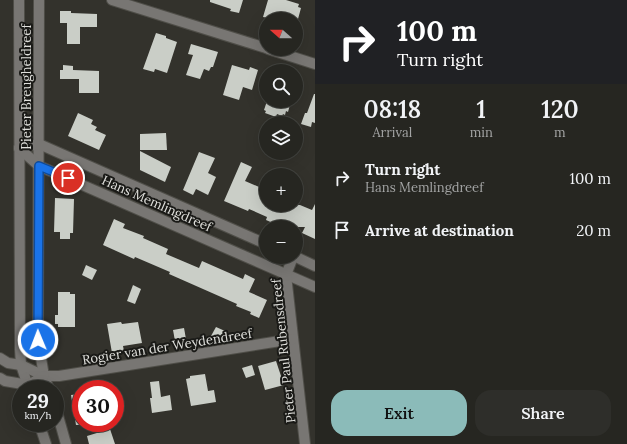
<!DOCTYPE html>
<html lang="en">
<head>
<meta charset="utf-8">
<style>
	:root { --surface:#262621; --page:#2e2e2a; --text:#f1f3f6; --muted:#a4a5a5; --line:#42433f; --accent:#8bbbb9 }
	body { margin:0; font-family:Lora,serif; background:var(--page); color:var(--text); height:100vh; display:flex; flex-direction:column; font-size:15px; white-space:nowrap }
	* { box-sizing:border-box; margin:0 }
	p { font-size:13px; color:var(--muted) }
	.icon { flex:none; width:22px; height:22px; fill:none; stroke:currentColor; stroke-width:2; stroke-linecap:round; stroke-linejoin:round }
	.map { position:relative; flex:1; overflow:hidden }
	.details { display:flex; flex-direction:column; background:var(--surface); width:312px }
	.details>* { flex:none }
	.guide { background:#202124; color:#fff; overflow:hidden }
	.needle { width:26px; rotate:291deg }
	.controls { position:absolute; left:259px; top:12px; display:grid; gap:8px }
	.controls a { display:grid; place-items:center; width:44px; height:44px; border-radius:50%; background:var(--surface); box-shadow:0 4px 16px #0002,0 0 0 1px var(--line); font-size:20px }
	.speed { position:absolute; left:12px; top:380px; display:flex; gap:8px; font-size:20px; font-weight:700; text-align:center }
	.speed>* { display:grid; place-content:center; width:52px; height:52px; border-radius:50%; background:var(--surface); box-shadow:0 4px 16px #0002,0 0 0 1px var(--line); line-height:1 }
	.speed small { font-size:10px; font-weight:400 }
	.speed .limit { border:6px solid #d22; background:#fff; color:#111 }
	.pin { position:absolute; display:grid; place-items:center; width:34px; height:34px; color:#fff; margin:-17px; border:2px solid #fff; border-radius:50%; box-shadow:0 1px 4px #0007 }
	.me { position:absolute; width:44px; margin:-22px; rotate:359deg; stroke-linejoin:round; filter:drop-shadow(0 0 3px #0008) }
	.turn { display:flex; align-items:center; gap:14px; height:84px; padding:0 16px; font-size:18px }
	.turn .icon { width:52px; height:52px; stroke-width:2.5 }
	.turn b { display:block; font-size:28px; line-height:34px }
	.eta { display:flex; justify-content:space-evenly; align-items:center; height:68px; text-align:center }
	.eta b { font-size:24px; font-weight:600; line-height:28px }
	.button { display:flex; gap:8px; margin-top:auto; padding:8px 16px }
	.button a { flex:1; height:46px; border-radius:16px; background:var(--accent); color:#111; font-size:16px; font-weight:600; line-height:46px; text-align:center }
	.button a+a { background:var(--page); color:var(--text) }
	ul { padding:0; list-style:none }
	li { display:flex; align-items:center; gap:12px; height:52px; padding:0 16px }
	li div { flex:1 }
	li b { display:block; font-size:15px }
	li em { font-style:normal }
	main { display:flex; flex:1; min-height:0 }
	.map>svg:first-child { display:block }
</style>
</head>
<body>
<main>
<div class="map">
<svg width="315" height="444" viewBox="0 0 315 444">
	<rect width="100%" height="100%" fill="#33322c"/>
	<!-- building -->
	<g fill="#cacec7">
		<path d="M210,0H243L239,13L230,11L231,9L210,2Z"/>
		<path d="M268,0H286L299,4L298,7L301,8L298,19H292L277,14L275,19L263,17Z"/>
		<path d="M60,11H71V13L97,14V27H80V44H67V23H60Z"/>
		<path d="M156,33L166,36V38L177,42L167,73L155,69L154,72L143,69Z"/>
		<path d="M191,44L218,52L213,67H211L209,71L204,69L200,79L186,75L193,55L188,54Z"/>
		<path d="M63,65L73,66V70L99,71V93H79V79H60V70H63Z"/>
		<path d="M232,65L249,70L250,67L258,70L252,90L243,87L239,100L223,95Z"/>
		<path d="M314,94H315V123L312,122L311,127L301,124L305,113H307Z"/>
		<path d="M267,101H291L288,112L286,111L285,115L283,114L282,116L277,114L276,117L265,113L266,111L264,110Z"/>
		<path d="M78,113L93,120L91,124L97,127L95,130L106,135L99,150L68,136Z"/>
		<path d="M166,133L167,150H140V134Z"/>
		<path d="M140,151L171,167L165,182L140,170Z"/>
		<path d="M199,152L215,158L208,173L216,177L208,195L196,189L193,195L183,190Z"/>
		<path d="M241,162L252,167L245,181L266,190V205H300L312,210L315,204V239L302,233L305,227H282L266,220L267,217L249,209L248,211L224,201Z"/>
		<path d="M55,198L74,199L73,233H70V239H60V232H54Z"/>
		<path d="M114,219L125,224L123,228L144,236L143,238L168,249L166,254L199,268L202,261L243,279L245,274L255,279L249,292L267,300L259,318L250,314L251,312L236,306L237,304L169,274L170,272L135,257L134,259L103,245Z"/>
		<path d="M86,265L97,270L92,280L82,275Z"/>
		<path d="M133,285L141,289L135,304L127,301Z"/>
		<path d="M58,292H70V294H75V327H58V324H55V315H58Z"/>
		<path d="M121,322L122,324L138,322L142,343L123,346L124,351L112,353L107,324Z"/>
		<path d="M216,327L225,331L221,341L211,336Z"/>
		<path d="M184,328L186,339L175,341L173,330Z"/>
		<path d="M276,361L284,385L265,390L258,366Z"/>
		<path d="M252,365L255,375L246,378L242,368Z"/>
		<path d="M205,374L208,391L214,390L216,402L191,406L186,379L190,378V376Z"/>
		<path d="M159,381L161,397L170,395L172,410L152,413L150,398H152L150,382Z"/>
		<path d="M81,394V425H76L71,395Z"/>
		<path d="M110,429L115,444H89L87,436Z"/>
	</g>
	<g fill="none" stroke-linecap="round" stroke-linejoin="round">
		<!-- minor casing -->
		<g stroke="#4f4e48" stroke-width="12">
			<g id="minor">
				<path d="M19,0L20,349L21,365L29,389"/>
				<path d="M39,0L38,340L44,376L49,389"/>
				<path d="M112,0L266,48"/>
				<path d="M268,49L315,64"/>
				<path d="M19,148L39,166L315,287"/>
				<path d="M19,148L39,144L266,244"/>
				<path d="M293,257L286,275L305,444"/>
				<path d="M296,257L315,266"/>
				<path d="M0,358L8,363L21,365L44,376H59L293,339"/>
				<path d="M0,378L5,381L28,385L44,376"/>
				<path d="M55,405L66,444"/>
				<path d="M39,423L46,444"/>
			</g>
		</g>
		<!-- minor -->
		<use href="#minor" stroke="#787673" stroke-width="10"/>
	</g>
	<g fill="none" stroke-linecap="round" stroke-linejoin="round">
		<!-- route casing -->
		<g stroke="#114b97" stroke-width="10">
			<path id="route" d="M38,340L39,166L68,178"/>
		</g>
		<!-- route -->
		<use href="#route" stroke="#1a73e8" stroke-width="7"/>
	</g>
	<g text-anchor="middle" stroke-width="4" stroke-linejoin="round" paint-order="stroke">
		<!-- street labels -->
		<g font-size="13" fill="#e0e0dc" stroke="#1a1a17">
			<text transform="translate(26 87) rotate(-90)" y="5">Pieter Breugheldreef</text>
			<text transform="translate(157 203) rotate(24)" y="5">Hans Memlingdreef</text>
			<text transform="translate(167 346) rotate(-9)" y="5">Rogier van der Weydendreef</text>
			<text transform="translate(283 351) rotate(-96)" y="5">Pieter Paul Rubensdreef</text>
		</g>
	</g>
</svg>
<div class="controls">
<a><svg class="needle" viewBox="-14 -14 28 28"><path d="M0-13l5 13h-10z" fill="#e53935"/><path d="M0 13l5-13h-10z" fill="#a4a5a5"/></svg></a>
<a><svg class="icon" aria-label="search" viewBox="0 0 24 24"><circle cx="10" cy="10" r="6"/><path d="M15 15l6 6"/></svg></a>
<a><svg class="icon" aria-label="layers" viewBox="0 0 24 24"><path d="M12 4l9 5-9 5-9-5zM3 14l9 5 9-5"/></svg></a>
<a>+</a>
<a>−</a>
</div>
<div class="speed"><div>29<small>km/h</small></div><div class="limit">30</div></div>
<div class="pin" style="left:68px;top:178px;background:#d93025"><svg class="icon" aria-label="arrive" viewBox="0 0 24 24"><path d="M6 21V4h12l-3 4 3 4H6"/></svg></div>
<svg class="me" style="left:38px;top:340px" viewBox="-20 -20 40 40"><circle r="17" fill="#1a73e8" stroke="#fff" stroke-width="3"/><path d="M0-11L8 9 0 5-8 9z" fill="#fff"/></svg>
</div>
<section class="details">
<div class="guide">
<div class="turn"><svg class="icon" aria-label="right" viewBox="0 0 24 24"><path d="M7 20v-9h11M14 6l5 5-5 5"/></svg><div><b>100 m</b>Turn right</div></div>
</div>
<div class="eta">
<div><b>08:18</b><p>Arrival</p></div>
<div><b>1</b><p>min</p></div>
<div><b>120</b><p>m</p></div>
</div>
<ul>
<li><svg class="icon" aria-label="right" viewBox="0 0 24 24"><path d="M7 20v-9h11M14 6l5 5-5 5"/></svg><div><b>Turn right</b><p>Hans Memlingdreef</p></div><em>100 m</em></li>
<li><svg class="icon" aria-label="arrive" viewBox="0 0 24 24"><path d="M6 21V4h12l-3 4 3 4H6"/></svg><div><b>Arrive at destination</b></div><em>20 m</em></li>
</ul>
<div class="button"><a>Exit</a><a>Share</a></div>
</section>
</main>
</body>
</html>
